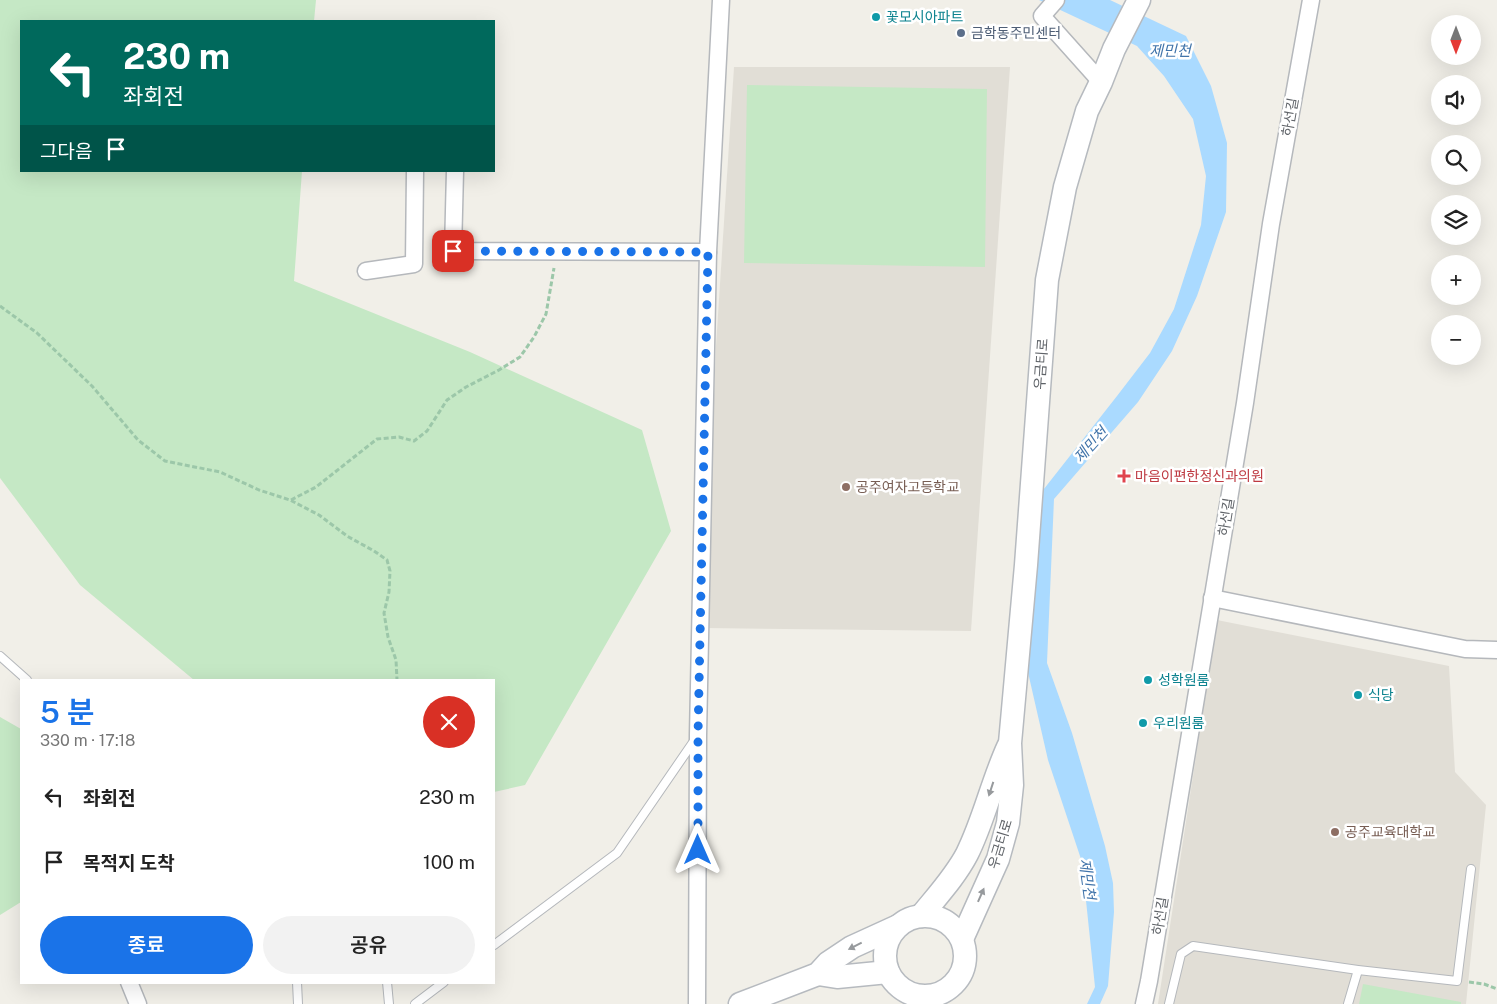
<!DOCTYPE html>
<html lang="ko">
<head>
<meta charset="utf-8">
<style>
	:root { --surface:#fff; --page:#f2f2f2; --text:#222; --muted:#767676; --accent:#1a73e8 }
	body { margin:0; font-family:"Public Sans","Noto Sans KR",sans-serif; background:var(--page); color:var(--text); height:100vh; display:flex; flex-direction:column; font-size:19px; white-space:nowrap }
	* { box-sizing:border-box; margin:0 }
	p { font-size:16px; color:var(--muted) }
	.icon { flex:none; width:28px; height:28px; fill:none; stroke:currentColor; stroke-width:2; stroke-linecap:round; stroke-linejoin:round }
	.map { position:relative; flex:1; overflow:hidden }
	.sheet { position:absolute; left:20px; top:679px; width:475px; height:305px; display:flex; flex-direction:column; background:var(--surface); border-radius:0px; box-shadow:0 5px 20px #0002 }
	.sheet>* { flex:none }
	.hud { position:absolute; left:20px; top:20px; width:475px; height:152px; border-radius:0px; box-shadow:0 5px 20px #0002; background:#00695c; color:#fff; overflow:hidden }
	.needle { width:32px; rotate:180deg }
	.fabs { position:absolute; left:1431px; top:15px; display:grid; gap:10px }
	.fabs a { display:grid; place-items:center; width:50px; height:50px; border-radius:50%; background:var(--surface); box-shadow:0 5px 20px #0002; font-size:25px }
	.pin { position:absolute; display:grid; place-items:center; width:42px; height:42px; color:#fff; margin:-21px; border-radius:10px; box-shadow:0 2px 8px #0006 }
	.me { position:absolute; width:55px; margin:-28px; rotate:0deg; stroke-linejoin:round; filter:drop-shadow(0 0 4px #0008) }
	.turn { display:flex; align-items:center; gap:18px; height:105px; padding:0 20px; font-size:22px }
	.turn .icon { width:65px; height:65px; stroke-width:2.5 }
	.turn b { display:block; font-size:35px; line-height:42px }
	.then { display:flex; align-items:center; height:48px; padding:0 20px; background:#0003; gap:10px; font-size:19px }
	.round { display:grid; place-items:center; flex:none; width:52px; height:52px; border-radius:26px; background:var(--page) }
	.summary { display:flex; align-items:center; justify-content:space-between; height:85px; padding:0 20px }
	h1 { font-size:30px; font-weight:600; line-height:38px; color:var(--accent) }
	.button { display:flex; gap:10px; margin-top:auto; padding:10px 20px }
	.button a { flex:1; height:58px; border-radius:30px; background:var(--accent); color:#fff; font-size:20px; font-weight:600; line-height:58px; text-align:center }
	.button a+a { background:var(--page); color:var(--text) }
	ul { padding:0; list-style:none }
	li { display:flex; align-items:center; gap:15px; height:65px; padding:0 20px }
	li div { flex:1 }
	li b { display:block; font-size:19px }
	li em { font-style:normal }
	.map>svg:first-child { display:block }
</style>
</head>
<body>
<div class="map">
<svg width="1497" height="1004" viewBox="0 0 1497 1004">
	<rect width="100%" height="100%" fill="#f1efe8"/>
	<!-- education -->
	<g fill="#e1ded6">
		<path d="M734,67H1010L971,631L705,628L716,346Z"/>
		<path d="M1217,620L1449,666L1455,772L1486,805L1466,1004H1158Z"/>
	</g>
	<!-- green -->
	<g fill="#c5e8c5">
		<path d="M0,0H316L314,21H21V171H302L294,281L470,352L642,430L671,531L525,785L494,792V680H194L80,585L0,478Z"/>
		<path d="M747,85L987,89L985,267L744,263Z"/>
		<path d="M0,717L21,729V902L0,915Z"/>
		<path d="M1363,984L1461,1002V1004H1359Z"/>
	</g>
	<!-- water -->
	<path fill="#aadaff" d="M1039,0H1110L1186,36L1211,86L1227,143L1226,212L1197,296L1172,351L1138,402L1054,499L1047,663L1072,733L1105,846L1113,883L1114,912L1108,986L1100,1004H1087L1095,987L1082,862L1048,760L1027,668L1040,494L1117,396L1150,353L1174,309L1201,225L1206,176L1193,119L1164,76L1137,46Z"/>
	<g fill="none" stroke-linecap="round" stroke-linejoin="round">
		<!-- lane casing -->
		<g stroke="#b5b8bc" stroke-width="10">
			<g id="lane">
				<path d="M0,656L27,680"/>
				<path d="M494,945L617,853L696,738"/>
				<path d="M297,982L298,1004"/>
				<path d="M387,982L389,1004"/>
				<path d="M415,1004L444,982"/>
				<path d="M1169,1004L1181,954L1193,946L1358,970L1457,981L1471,869"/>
				<path d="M1348,1004L1358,970"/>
			</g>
		</g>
		<!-- street casing -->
		<g stroke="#b5b8bc" stroke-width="19">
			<g id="street">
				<path d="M1056,0L1042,16L1101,82"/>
				<path d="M455,171L453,251L708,252"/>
				<path d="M366,271L414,264L415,171"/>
				<path d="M1212,598L1465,649L1497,650"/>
				<path d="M129,982L138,1004"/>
				<path d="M697,1004L698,735L708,252L721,0"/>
				<path d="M1144,1004L1149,981L1245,403L1271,224L1311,0"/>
			</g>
		</g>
		<!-- secondary casing -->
		<g stroke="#b6babf" stroke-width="25">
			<g id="secondary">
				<path d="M921,916C937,896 955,877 967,854C984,820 992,782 1008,747"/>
				<circle cx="925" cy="956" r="40"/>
				<path d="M962,939L998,859L1008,823L1012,785L1010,743L1026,565L1047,280L1065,187L1087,111L1101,82L1114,49L1139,0"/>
				<path d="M818,974L837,977L888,972"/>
				<path d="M740,1004L818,974L828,963L852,947L898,926"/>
			</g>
		</g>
		<!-- path -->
		<g stroke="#9cc7a9" stroke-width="3" stroke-dasharray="5 2.5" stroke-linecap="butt">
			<path d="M0,306L37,333L92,386L138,440L165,461L220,472L259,490L290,500L319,515L347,536L374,551L387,560L390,571L389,592L384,613L388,637L396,660L397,680"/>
			<path d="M291,500L316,487L377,439L399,437L414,441L427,431L447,400L466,387L499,370L520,357L534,337L546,314L554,268"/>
			<path d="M1469,982L1484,984L1497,989"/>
		</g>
		<!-- lane -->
		<use href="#lane" stroke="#fff" stroke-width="8"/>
		<!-- street -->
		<use href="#street" stroke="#fff" stroke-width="16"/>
		<!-- secondary -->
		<use href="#secondary" stroke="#fff" stroke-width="22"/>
	</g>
	<!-- one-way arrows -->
	<defs><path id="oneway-solid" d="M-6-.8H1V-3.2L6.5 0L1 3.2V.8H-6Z" transform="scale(1.25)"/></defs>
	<g fill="#979a9d">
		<use href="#oneway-solid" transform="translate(991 789) rotate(108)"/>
		<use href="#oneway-solid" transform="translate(981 895) rotate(-66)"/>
		<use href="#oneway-solid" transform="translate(855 946) rotate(153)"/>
	</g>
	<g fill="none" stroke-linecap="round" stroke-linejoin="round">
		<!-- route -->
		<path stroke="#1a73e8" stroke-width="9" stroke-dasharray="0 16.2" d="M453,251L708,252L698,735V850"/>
	</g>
	<!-- markers -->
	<g fill="#0f9aa8" stroke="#fff" stroke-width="2">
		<circle cx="876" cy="17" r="5"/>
		<circle cx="1148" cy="680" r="5"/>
		<circle cx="1358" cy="695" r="5"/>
		<circle cx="1143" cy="723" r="5"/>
	</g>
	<circle fill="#5c6f8a" stroke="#fff" stroke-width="2" cx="961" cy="33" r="5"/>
	<path fill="#e0444e" stroke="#fff" stroke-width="2" d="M1121.5 468.5h5v5h5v5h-5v5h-5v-5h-5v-5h5z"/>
	<g fill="#8d6e63" stroke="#fff" stroke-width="2">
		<circle cx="846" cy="487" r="5"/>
		<circle cx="1335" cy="832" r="5"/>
	</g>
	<g text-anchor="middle" stroke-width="5" stroke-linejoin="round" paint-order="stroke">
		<!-- culture labels -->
		<g font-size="14" fill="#0d838f" stroke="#fff" text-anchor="start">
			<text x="886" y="22">꽃모시아파트</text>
			<text x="1158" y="685">성학원룸</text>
			<text x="1368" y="700">식당</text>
			<text x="1153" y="728">우리원룸</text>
		</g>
		<!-- service labels -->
		<g font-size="14" fill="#4e5e75" stroke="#fff" text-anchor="start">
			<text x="971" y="38">금학동주민센터</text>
		</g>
		<!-- street labels -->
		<g font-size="14" fill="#5f6368" stroke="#fff">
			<text transform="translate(1290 117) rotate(-80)" y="5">하선길</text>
			<text transform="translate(1041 364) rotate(-86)" y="5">우금티로</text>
			<text transform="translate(1226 517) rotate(-81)" y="5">하선길</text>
			<text transform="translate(1000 844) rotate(-73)" y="5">우금티로</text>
			<text transform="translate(1160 916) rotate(-81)" y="5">하선길</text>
		</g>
		<!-- health labels -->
		<g font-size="14" fill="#be3a42" stroke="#fff" text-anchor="start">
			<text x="1135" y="481">마음이편한정신과의원</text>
		</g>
		<!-- education labels -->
		<g font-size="14" fill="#785e54" stroke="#fff" text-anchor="start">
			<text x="856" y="492">공주여자고등학교</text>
			<text x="1345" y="837">공주교육대학교</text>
		</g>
		<!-- water labels -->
		<g font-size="15" font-style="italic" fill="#4174aa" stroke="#fff">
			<text x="1170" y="56">제민천</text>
			<text transform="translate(1091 445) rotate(-48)" y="5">제민천</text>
			<text transform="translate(1087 879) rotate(82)" y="5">제민천</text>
		</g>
	</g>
</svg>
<div class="fabs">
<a><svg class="needle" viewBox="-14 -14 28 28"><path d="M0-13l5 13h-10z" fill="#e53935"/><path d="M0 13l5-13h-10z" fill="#767676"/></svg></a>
<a><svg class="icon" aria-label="sound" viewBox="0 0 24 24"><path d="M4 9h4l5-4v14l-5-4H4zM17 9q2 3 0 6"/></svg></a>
<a><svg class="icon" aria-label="search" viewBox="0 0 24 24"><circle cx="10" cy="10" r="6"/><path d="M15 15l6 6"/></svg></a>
<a><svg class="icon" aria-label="layers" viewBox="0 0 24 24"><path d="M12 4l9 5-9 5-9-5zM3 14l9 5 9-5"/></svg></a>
<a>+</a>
<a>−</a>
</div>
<div class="pin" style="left:453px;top:251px;background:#d93025"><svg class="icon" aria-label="arrive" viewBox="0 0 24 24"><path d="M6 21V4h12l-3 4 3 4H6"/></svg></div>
<svg class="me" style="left:698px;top:850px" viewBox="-20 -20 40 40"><path d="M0-17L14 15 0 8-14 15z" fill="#1a73e8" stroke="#fff" stroke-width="4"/></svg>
<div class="hud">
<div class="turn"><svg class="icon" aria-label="left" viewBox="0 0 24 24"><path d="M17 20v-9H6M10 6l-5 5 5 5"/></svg><div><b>230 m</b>좌회전</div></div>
<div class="then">그다음<svg class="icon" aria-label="arrive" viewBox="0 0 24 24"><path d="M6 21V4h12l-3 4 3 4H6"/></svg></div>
</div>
<section class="sheet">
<div class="summary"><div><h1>5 분</h1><p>330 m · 17:18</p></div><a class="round" style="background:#d93025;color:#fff"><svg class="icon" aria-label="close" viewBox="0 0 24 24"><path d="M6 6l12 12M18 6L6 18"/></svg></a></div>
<ul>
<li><svg class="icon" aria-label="left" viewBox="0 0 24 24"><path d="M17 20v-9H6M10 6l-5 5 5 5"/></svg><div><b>좌회전</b></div><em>230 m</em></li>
<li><svg class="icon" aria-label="arrive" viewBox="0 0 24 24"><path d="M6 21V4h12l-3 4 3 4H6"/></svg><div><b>목적지 도착</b></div><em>100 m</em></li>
</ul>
<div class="button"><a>종료</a><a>공유</a></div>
</section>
</div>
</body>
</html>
